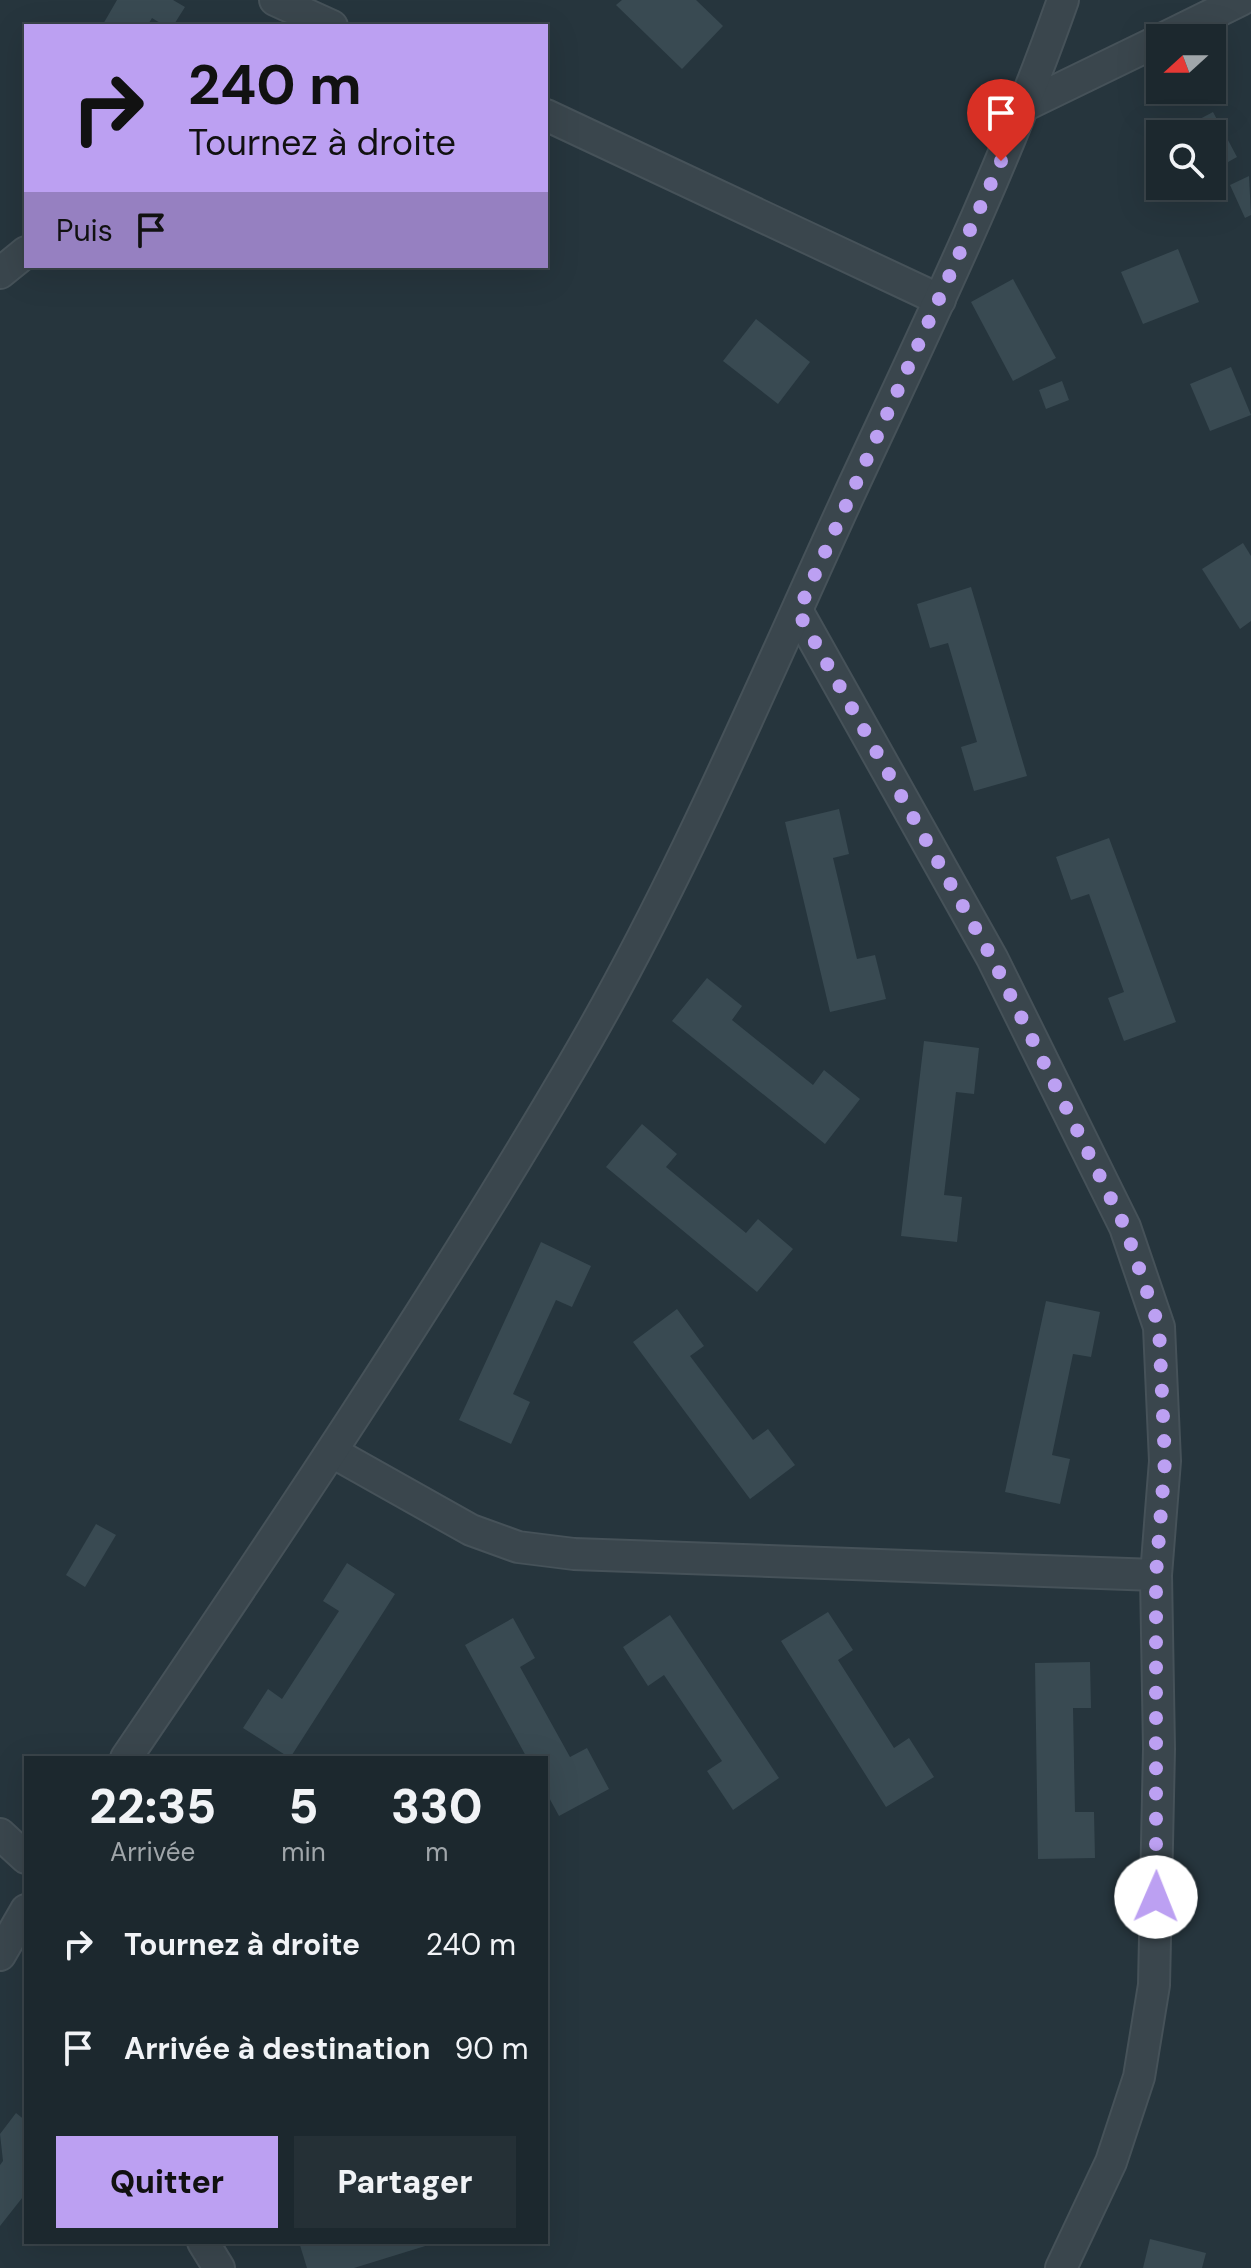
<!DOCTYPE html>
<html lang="fr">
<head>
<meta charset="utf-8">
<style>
	:root { --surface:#1c282e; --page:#253036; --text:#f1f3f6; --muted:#a0a6aa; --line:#3a444a; --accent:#bca0f2 }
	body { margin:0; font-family:"DM Sans",sans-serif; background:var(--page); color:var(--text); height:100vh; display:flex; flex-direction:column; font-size:30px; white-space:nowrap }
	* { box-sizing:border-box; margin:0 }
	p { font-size:26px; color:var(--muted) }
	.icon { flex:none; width:44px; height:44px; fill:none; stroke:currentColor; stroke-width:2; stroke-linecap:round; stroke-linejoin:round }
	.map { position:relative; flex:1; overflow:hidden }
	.side { position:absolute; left:24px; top:1756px; width:524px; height:488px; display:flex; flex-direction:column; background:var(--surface); border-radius:0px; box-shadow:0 8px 32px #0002,0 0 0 2px var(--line) }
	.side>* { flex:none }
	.hud { position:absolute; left:24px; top:24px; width:524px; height:244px; border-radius:0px; box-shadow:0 8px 32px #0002,0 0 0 2px var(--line); background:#bca0f2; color:#111; overflow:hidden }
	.needle { width:52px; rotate:249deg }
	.controls { position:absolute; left:1146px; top:24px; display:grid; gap:16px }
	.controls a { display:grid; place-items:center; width:80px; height:80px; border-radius:0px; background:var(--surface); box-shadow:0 8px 32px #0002,0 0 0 2px var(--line); font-size:40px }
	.pin { position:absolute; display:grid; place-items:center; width:68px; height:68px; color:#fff; margin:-82px -34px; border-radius:50% 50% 50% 0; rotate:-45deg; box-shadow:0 0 8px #0007 }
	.pin .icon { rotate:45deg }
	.me { position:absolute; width:88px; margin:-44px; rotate:1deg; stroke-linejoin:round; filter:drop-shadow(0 0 6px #0008) }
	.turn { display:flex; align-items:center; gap:28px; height:168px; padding:0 32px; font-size:36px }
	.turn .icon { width:104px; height:104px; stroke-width:2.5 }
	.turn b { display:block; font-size:56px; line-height:68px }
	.then { display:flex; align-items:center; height:76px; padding:0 32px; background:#0003; gap:16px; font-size:30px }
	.eta { display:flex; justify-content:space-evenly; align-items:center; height:136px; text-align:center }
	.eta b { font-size:48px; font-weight:800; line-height:56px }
	.primary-button { display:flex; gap:16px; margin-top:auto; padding:16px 32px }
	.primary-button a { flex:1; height:92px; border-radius:0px; background:var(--accent); color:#111; font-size:32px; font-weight:800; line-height:92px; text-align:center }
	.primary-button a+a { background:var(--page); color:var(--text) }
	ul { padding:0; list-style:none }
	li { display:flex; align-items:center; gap:24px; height:104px; padding:0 32px }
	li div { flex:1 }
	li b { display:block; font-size:30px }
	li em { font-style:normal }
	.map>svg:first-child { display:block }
</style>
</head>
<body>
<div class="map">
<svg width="1251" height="2268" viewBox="0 0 1251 2268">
	<rect width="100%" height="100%" fill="#26353d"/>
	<!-- building -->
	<g fill="#394a52">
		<path d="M117,0H173L185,7L173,26H165L152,18L147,26H102Z"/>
		<path d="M622,0H696L723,26L682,69L616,5Z"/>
		<path d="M1213,112L1237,157L1212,171V134H1182L1179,130Z"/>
		<path d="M1249,176L1251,215L1245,218L1230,185Z"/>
		<path d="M1178,249L1199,302L1143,324L1121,272Z"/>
		<path d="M1013,279L1056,358L1013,381L971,302Z"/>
		<path d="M756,319L810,362L778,404L723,361Z"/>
		<path d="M1231,367L1251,415L1210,431L1190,384Z"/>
		<path d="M1062,381L1069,400L1046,409L1039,390Z"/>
		<path d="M1243,543L1251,556V621L1240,629L1202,569Z"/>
		<path d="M971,587L1027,776L974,791L961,747L977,742L948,643L930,648L917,604Z"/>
		<path d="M839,809L849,854L833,858L857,959L875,955L886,999L830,1012L785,822Z"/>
		<path d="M1109,838L1176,1022L1124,1041L1108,998L1124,992L1089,894L1071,900L1056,857Z"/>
		<path d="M707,978L742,1006L732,1020L813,1085L824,1070L860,1099L825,1144L672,1021Z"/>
		<path d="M924,1041L979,1048L974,1094L956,1092L944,1195L962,1197L957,1242L901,1236Z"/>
		<path d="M642,1124L677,1154L666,1167L746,1233L758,1219L793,1249L757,1292L606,1167Z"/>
		<path d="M541,1242L591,1266L572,1307L556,1300L513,1394L530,1402L511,1444L459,1420Z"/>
		<path d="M1046,1301L1100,1312L1091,1357L1073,1354L1052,1455L1070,1459L1060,1504L1005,1492Z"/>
		<path d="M677,1309L704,1346L690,1356L753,1440L768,1429L795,1465L750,1499L633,1342Z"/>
		<path d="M96,1524L116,1535L85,1587L66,1575Z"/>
		<path d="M347,1563L395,1594L290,1758L243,1728L268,1689L282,1699L339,1611L323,1601Z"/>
		<path d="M828,1612L853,1650L838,1660L894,1748L909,1738L934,1777L886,1807L781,1641Z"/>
		<path d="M670,1615L779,1778L733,1810L707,1771L722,1761L664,1675L648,1686L623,1647Z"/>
		<path d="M513,1618L535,1658L520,1667L570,1757L587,1748L609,1789L559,1816L546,1792V1758H527L465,1645Z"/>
		<path d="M1090,1662L1091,1708H1073L1075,1812H1094L1095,1858L1038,1859L1035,1663Z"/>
		<path d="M16,2113L26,2121V2193L0,2226V2165L3,2161L0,2134Z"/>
		<path d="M1150,2239L1206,2253L1202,2268H1143Z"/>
		<path d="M299,2242H435V2243L354,2268H307Z"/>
	</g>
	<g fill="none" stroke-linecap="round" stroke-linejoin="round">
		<!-- street casing -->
		<g stroke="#465259" stroke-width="34">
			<g id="street">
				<path d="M275,0L332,26"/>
				<path d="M1164,38L1241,0"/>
				<path d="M1026,105L1160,40"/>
				<path d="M546,115L940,300"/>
				<path d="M0,273L26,252"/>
				<path d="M798,612L992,958L1125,1227L1159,1327L1165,1461L1156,1575L1159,1749L1154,1985L1139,2077L1111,2162L1061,2268"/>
				<path d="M334,1453L471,1530L518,1547L574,1554L1156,1575"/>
				<path d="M126,1758C280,1531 433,1303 572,1066C679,884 760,689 848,497C924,333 1003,171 1063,0"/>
				<path d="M0,1834L26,1858"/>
				<path d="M0,1955L26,1910"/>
				<path d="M203,2242L219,2268"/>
			</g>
		</g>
		<!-- street -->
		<use href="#street" stroke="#3a464d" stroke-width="30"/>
	</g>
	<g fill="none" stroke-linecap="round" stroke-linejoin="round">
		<!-- route -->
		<path stroke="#bca0f2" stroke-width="14" stroke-dasharray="0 25.2" d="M1001,161L798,612L992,958L1125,1227L1159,1327L1165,1461L1156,1575V1897"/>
	</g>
</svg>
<div class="controls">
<a><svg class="needle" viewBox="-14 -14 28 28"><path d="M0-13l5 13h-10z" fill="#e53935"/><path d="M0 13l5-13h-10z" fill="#a0a6aa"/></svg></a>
<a><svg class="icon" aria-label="search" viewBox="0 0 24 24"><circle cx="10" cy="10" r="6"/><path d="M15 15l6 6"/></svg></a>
</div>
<div class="pin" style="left:1001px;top:161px;background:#d93025"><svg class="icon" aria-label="arrive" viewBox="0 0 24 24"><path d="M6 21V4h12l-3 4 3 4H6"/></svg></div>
<svg class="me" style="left:1156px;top:1897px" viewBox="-20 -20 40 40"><circle r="19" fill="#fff"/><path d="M0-13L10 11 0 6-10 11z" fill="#bca0f2"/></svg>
<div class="hud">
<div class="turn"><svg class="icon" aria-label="right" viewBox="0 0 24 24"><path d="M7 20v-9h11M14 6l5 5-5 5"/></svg><div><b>240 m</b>Tournez à droite</div></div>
<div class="then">Puis<svg class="icon" aria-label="arrive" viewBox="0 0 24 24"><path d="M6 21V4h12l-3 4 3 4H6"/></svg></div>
</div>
<section class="side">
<div class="eta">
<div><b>22:35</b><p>Arrivée</p></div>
<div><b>5</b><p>min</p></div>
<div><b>330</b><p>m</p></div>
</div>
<ul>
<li><svg class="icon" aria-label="right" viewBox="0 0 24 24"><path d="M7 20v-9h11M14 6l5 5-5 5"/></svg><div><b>Tournez à droite</b></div><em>240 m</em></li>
<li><svg class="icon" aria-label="arrive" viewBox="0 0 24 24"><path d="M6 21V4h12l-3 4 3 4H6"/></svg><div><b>Arrivée à destination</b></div><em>90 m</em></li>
</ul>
<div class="primary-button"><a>Quitter</a><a>Partager</a></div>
</section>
</div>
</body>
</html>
